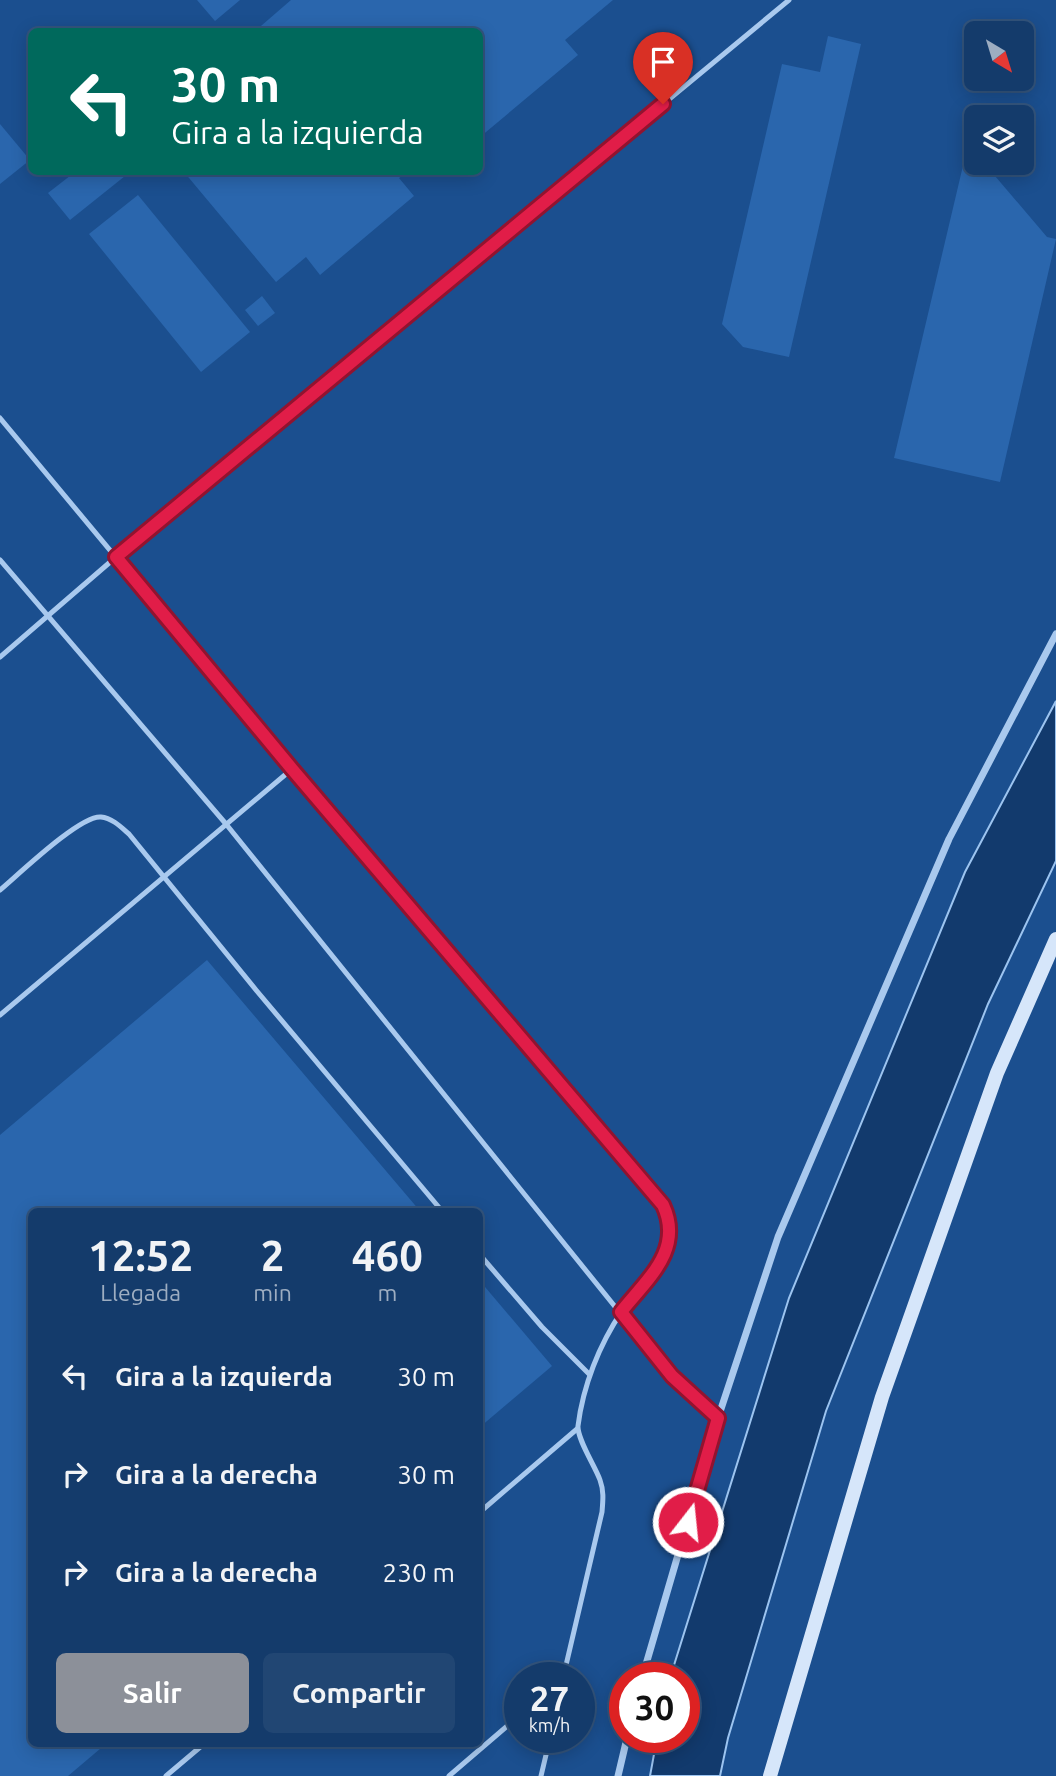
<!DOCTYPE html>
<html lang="es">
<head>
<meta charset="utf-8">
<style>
	:root { --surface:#143b6b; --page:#214673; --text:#f1f3f6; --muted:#9dadc1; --line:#33557e; --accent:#8c9099 }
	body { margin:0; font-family:Ubuntu,sans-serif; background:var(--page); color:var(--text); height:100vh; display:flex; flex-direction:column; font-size:26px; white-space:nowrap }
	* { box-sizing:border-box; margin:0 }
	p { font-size:23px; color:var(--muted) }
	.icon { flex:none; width:38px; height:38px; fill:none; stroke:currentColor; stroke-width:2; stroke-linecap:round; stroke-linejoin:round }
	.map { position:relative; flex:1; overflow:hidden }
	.side { position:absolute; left:28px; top:1208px; width:455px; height:539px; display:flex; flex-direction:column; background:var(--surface); border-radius:10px; box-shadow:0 4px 18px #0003,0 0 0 2px var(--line) }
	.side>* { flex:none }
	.top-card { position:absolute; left:28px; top:28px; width:455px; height:147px; border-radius:10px; box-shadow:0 4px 18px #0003,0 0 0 2px var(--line); background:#00695c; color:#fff; overflow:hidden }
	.needle { width:46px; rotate:142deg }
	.fabs { position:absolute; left:964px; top:21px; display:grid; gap:14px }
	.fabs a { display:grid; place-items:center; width:70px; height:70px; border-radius:10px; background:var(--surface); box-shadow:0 4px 18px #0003,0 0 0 2px var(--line); font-size:35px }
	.speed { position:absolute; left:504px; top:1662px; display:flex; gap:14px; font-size:35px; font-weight:700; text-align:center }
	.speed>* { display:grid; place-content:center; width:91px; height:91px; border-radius:50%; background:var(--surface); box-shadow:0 4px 18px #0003,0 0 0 2px var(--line); line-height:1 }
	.speed small { font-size:18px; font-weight:400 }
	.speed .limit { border:10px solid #d22; background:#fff; color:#111 }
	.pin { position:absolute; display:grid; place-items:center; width:60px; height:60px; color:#fff; margin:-72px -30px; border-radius:50% 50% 50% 0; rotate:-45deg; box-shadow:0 0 7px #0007 }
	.pin .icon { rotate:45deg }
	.me { position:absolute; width:77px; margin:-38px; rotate:16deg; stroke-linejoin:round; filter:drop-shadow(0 0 5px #0008) }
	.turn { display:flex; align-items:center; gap:24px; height:147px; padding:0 28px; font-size:32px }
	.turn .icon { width:91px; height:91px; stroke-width:2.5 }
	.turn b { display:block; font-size:49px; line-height:60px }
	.eta { display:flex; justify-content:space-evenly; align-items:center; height:119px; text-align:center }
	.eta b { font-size:42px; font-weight:700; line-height:49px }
	.cta { display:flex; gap:14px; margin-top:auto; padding:14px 28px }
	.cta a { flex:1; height:80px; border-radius:10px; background:var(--accent); color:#fff; font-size:28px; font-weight:700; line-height:80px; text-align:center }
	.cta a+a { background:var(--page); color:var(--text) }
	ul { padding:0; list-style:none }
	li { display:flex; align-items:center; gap:21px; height:98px; padding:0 28px }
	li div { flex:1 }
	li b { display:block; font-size:26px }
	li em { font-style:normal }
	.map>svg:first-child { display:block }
</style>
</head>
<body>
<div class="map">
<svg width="1056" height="1776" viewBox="0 0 1056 1776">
	<rect width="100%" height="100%" fill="#1b4f8f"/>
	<!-- water -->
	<path fill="#123a6d" stroke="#9cc4f0" stroke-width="2" d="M1056,701V861L988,1004L826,1411L728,1738L720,1776H650L657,1738H684V1678H670L789,1298L965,872Z"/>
	<!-- building -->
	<g fill="#2a66ad">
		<path d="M197,0H240L215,21Z"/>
		<path d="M291,0H613L565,40L578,55L480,137V32H254Z"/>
		<path d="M828,36L861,44L789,357L743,347L722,324L782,64L820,72Z"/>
		<path d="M0,124L30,160L0,184Z"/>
		<path d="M966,153L976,156V163H984L1047,237L1056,239L1000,482L894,458Z"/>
		<path d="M75,172H130L70,220L48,193Z"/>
		<path d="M184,172H408L399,178L414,196L320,275L306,257L276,282Z"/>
		<path d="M138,195L250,332L201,372L89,234Z"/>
		<path d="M262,296L275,313L258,326L245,310Z"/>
		<path d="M207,960L420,1211H32V1743H107L68,1776H0V1135Z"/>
		<path d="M480,1281L552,1366L480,1427Z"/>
	</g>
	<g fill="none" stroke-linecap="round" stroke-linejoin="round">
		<!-- lane -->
		<g stroke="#a9c9ee" stroke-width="5">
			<path d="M0,418L292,769L646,1185C659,1200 673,1215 671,1236C667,1265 638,1288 622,1311C599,1345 583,1386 578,1426C577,1439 595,1466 600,1480C604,1491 603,1500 602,1512L563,1678"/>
			<path d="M0,560L226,824L654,1355L691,1395L718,1418"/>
			<path d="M0,657L116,557L789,0"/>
			<path d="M0,890C18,875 80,815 101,817C112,818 121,827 129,834L256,990L442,1211"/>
			<path d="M0,1015L292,769"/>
			<path d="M480,1255L542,1327L589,1374"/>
			<path d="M480,1512L577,1429"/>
			<path d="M166,1776L205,1743"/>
			<path d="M449,1776L520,1715"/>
			<path d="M541,1776L550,1738"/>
		</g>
		<!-- street -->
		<g stroke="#a9c9ee" stroke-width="7">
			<path d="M642,1678L718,1418L778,1237L949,839L1056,634"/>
			<path d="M618,1776L627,1738"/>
		</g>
		<!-- secondary -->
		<path stroke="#d6e6fa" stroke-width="14" d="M770,1776L882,1397L997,1073L1056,939"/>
	</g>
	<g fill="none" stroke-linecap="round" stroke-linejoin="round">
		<!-- route casing -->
		<g stroke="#92132f" stroke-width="18">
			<path id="route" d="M663,104L116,557L292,769L663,1205C684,1250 647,1279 621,1312L672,1376L718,1418L688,1522"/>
		</g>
		<!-- route -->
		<use href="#route" stroke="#e11d48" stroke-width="12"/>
	</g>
</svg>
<div class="fabs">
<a><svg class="needle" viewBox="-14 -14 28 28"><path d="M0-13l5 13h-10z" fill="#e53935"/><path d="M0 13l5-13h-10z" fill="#9dadc1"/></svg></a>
<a><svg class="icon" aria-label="layers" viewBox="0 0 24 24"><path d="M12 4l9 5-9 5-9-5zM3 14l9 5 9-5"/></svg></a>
</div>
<div class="speed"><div>27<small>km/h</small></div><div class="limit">30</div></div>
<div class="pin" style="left:663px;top:104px;background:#d93025"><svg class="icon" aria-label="arrive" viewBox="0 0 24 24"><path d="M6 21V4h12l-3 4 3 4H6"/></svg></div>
<svg class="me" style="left:688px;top:1522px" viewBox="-20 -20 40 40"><circle r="17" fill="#e11d48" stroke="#fff" stroke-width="3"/><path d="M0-11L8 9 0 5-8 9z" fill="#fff"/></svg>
<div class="top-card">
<div class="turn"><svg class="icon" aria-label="left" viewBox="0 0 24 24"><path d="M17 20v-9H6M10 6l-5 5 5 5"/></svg><div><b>30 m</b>Gira a la izquierda</div></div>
</div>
<section class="side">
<div class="eta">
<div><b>12:52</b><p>Llegada</p></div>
<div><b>2</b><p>min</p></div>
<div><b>460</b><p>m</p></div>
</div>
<ul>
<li><svg class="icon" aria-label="left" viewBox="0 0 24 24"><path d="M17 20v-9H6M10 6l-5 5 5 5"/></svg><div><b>Gira a la izquierda</b></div><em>30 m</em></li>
<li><svg class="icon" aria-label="right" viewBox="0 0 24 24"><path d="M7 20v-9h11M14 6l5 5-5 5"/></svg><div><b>Gira a la derecha</b></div><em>30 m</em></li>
<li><svg class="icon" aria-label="right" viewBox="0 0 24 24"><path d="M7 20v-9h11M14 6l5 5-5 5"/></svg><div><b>Gira a la derecha</b></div><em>230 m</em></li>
</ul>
<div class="cta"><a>Salir</a><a>Compartir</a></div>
</section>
</div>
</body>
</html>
